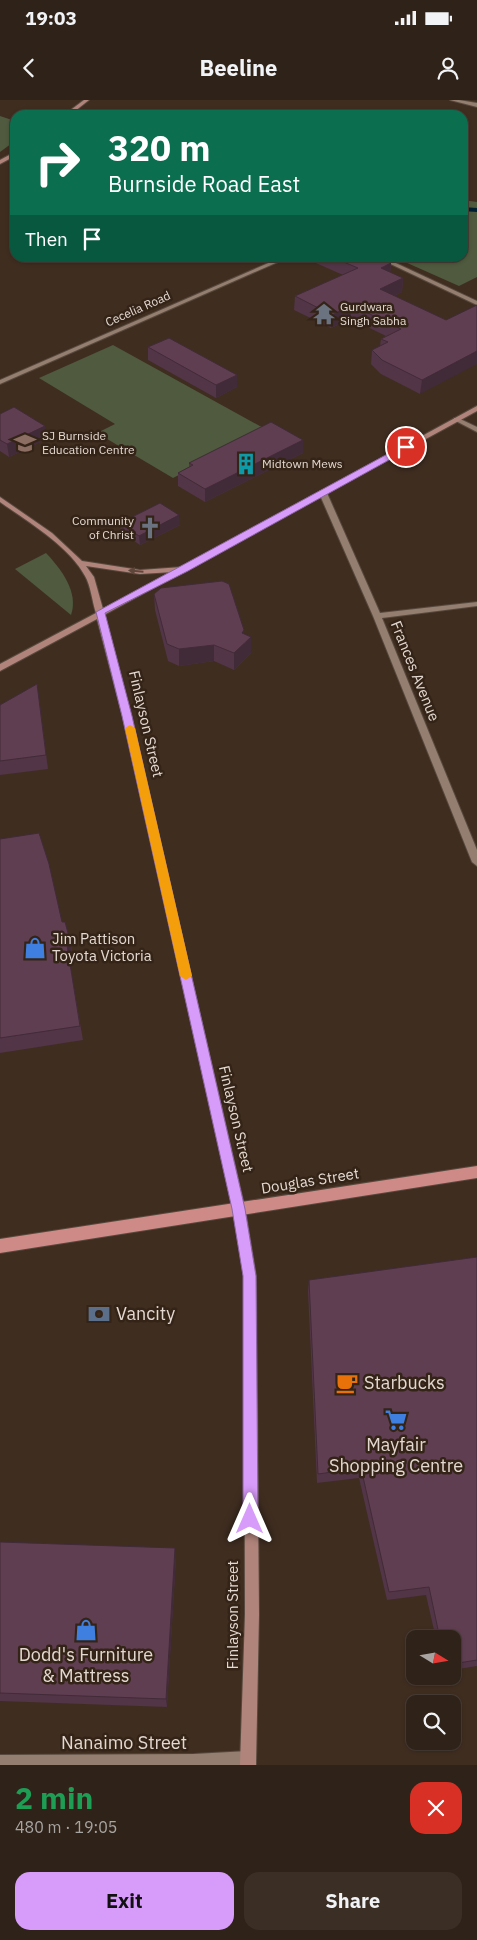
<!DOCTYPE html>
<html lang="en">
<head>
<meta charset="utf-8">
<style>
	:root { --surface:#2f2218; --page:#3b2f25; --text:#f1f3f6; --muted:#a7a4a2; --line:#4a3f37; --accent:#d79bf9 }
	body { margin:0; font-family:"IBM Plex Sans",sans-serif; background:var(--page); color:var(--text); height:100vh; display:flex; flex-direction:column; font-size:19px; white-space:nowrap }
	* { box-sizing:border-box; margin:0 }
	p { font-size:16px; color:var(--muted) }
	.icon { flex:none; width:28px; height:28px; fill:none; stroke:currentColor; stroke-width:2; stroke-linecap:round; stroke-linejoin:round }
	.map { position:relative; height:1665px; overflow:hidden }
	.sheet { display:flex; flex-direction:column; background:var(--surface); flex:1 }
	.sheet>* { flex:none }
	.banner { position:absolute; left:10px; top:10px; width:458px; height:152px; border-radius:15px; box-shadow:0 1px 4px #0004,0 0 0 1px var(--line); background:#0b6e4f; color:#fff; overflow:hidden }
	.needle { width:32px; rotate:101deg }
	.tools { position:absolute; left:406px; top:1530px; display:grid; gap:10px }
	.tools a { display:grid; place-items:center; width:55px; height:55px; border-radius:10px; background:var(--surface); box-shadow:0 1px 4px #0004,0 0 0 1px var(--line); font-size:25px }
	.pin { position:absolute; display:grid; place-items:center; width:42px; height:42px; color:#fff; margin:-21px; border:2px solid #fff; border-radius:50%; box-shadow:0 1px 5px #0007 }
	.me { position:absolute; width:55px; margin:-28px; rotate:0deg; stroke-linejoin:round; filter:drop-shadow(0 0 4px #0008) }
	.turn { display:flex; align-items:center; gap:18px; height:105px; padding:0 15px; font-size:22px }
	.turn .icon { width:65px; height:65px; stroke-width:2.5 }
	.turn b { display:block; font-size:35px; line-height:42px }
	.then { display:flex; align-items:center; height:48px; padding:0 15px; background:#0003; gap:10px; font-size:19px }
	.round { display:grid; place-items:center; flex:none; width:52px; height:52px; border-radius:15px; background:var(--page) }
	.head { display:flex; align-items:center; justify-content:space-between; height:85px; padding:0 15px }
	h1 { font-size:30px; font-weight:800; line-height:38px; color:#1e9e55 }
	.button { display:flex; gap:10px; margin-top:auto; padding:10px 15px }
	.button a { flex:1; height:58px; border-radius:15px; background:var(--accent); color:#111; font-size:20px; font-weight:800; line-height:58px; text-align:center }
	.button a+a { background:var(--page); color:var(--text) }
	.status { display:flex; justify-content:space-between; align-items:center; height:35px; padding:0 25px; background:var(--surface); direction:ltr }
	.status svg { height:14px; fill:currentColor }
	header { display:flex; justify-content:space-between; align-items:center; height:65px; padding:0 15px; background:var(--surface); font-size:22px; font-weight:800 }
	.map>svg:first-child { display:block }
</style>
</head>
<body>
<div class="status"><b>19:03</b><svg viewBox="0 0 49 12"><path d="M0 12V9h3v3zM5 12V6h3v6zM10 12V3h3v9zM15 12V0h3v12zM26 1h20v11H26zM47 4h2v5h-2z"/></svg></div>
<header><svg class="icon" aria-label="back" viewBox="0 0 24 24"><path d="M15 5l-7 7 7 7"/></svg>Beeline<svg class="icon" aria-label="person" viewBox="0 0 24 24"><circle cx="12" cy="8" r="4"/><path d="M4 21q1-7 8-7t8 7"/></svg></header>
<div class="map">
<svg width="477" height="1665" viewBox="0 0 477 1665">
	<rect width="100%" height="100%" fill="#3f2d20"/>
	<!-- green -->
	<g fill="#4f5a3e">
		<path d="M0,16L15,21V41L0,52Z"/>
		<path d="M463,100L477,102V177L459,186L396,158H462Z"/>
		<path d="M113,245L267,330L173,378L97,333L115,324L39,278Z"/>
		<path d="M46,453C61,469 79,492 71,515L15,469Z"/>
	</g>
	<g fill="none" stroke-linecap="round" stroke-linejoin="round">
		<!-- stream -->
		<path stroke="#001f31" stroke-width="4" d="M462,109L477,110"/>
		<!-- street casing -->
		<g stroke="#57483d" stroke-width="2">
			<g id="street">
				<path d="M450,0H459L477,3V7Z"/>
				<path d="M280,158H287L0,284V280Z"/>
				<path d="M378,158H385L477,201V205Z"/>
				<path d="M454,318H458L477,327V332L454,320Z"/>
				<path d="M320,391H326L327,393L380,513L477,502V506L382,518L477,750V766L472,762L373,516L319,393Z"/>
				<path d="M248,1651L253,1653L255,1658L253,1663L249,1665H0V1655L194,1654Z"/>
			</g>
		</g>
		<!-- secondary casing -->
		<g stroke="#57483d" stroke-width="2">
			<g id="secondary">
				<path d="M84,0H89L70,15H64Z"/>
				<path d="M15,52V56L0,64V60Z"/>
				<path d="M477,306V311L104,515L131,617L245,1109L256,1176L259,1514L256,1665H240L245,1514L244,1176L233,1109L123,617L97,519L0,571V564L96,513C92,502 91,486 85,476C69,446 27,421 0,402V397L52,433L82,461L140,470L182,467ZM86,466L140,474L173,472L103,509L94,477Z"/>
			</g>
		</g>
		<!-- primary casing -->
		<g stroke="#57483d" stroke-width="2">
			<path id="primary" d="M477,1066V1078L0,1153V1139Z"/>
		</g>
		<!-- street -->
		<use href="#street" fill="#937e6f" fill-rule="evenodd"/>
		<!-- secondary -->
		<use href="#secondary" fill="#b0847b" fill-rule="evenodd"/>
		<!-- primary -->
		<use href="#primary" fill="#ce8a86" fill-rule="evenodd"/>
	</g>
	<!-- wall -->
	<g fill="#523546">
		<path d="M309,158H379L391,163L390,173L403,178L402,192L394,196L446,220L420,294L381,274L371,264L372,250L380,246L381,239L386,236L351,219L331,228L294,210L295,196L343,175L309,160Z"/>
		<path d="M148,247L237,275V287L216,298L148,260Z"/>
		<path d="M0,314L47,339L9,357L0,351Z"/>
		<path d="M303,340V353L205,402L178,386V373L189,367V363Z"/>
		<path d="M120,423L180,425L140,445L121,432Z"/>
		<path d="M154,494L244,534L251,553L234,570L214,561L179,566L168,561L155,510Z"/>
		<path d="M37,584L48,669L0,675V605Z"/>
		<path d="M0,739L62,822L71,844L73,859L69,860L83,940L0,953Z"/>
		<path d="M477,1157V1566L452,1570V1539H436L426,1495L387,1500L359,1378L317,1383L308,1191L309,1180Z"/>
		<path d="M0,1442L176,1458L167,1607L0,1601Z"/>
	</g>
	<!-- shaded-wall -->
	<g fill="#422b39">
		<path d="M391,163L390,176L381,168Z"/>
		<path d="M403,178L402,192L379,203L380,189Z"/>
		<path d="M351,205V219L331,228L332,215Z"/>
		<path d="M477,251V264L420,294L422,280Z"/>
		<path d="M237,275V287L216,298V285Z"/>
		<path d="M45,326L47,339L9,357L7,344Z"/>
		<path d="M303,340V353L205,402V389Z"/>
		<path d="M179,415L180,425L140,445L139,436Z"/>
		<path d="M244,530V544L251,537V553L234,570V553L242,533Z"/>
		<path d="M214,545V561L179,566V549Z"/>
		<path d="M71,844L73,859L69,860L67,845Z"/>
		<path d="M175,1448L176,1458L167,1607L166,1599Z"/>
	</g>
	<!-- building -->
	<g fill="#5f3e51" stroke="#422b39">
		<path d="M334,158H379L391,163L381,168L403,178L380,189L446,220L477,205V251L422,280L382,260L372,250L388,242L381,239L401,229L351,205L332,215L295,196L358,168Z"/>
		<path d="M169,238L237,275L216,285L148,247Z"/>
		<path d="M14,307L45,326L7,344L0,340V314Z"/>
		<path d="M271,322L303,340L205,389L178,373L193,365L189,363Z"/>
		<path d="M160,403L179,415L139,436L120,423Z"/>
		<path d="M222,481L229,484L244,530L242,533L251,537L234,553L214,545L179,549L167,544L154,494L161,488Z"/>
		<path d="M37,584L46,655L0,661V605Z"/>
		<path d="M39,733L49,764L62,822H65L71,844L67,845L80,926L0,938V739Z"/>
		<path d="M477,1157V1560L452,1564V1539H440L429,1487L389,1492L361,1368L318,1374L309,1180Z"/>
		<path d="M0,1442L175,1448L166,1599L0,1593Z"/>
	</g>
	<!-- one-way arrows -->
	<defs><path id="oneway-solid" d="M-6-.8H1V-3.2L6.5 0L1 3.2V.8H-6Z" transform="scale(1.25)"/></defs>
	<use fill="#5f463a" href="#oneway-solid" transform="translate(136 471) rotate(-175)"/>
	<!-- route -->
	<path fill="#d79bf9" stroke="#8c65a2" d="M406,344L410,347L409,349L188,471L105,513L132,616L245,1109L256,1176L258,1419L256,1424L250,1426L245,1424L243,1419V1176L232,1109L122,616L96,512Z"/>
	<!-- slow -->
	<path fill="#f59e0b" d="M130,625L135,628L192,876L186,880L180,876L125,628Z"/>
	<!-- icons -->
	<defs>
		<g id="temple-bare" transform="scale(1.725)"><path d="M0-6L5-2H3V0L6.5 2.5H4V6H1.5V3h-3V6H-4V2.5H-6.5L-3 0V-2H-5Z" fill="#6b7280" stroke="#342417" stroke-width="2.5" paint-order="stroke"/></g>
		<g id="school-bare" transform="scale(1.725)"><path d="M0-5L7-2L0 1L-7-2ZM-4 1L0 2.5L4 1V4Q0 6-4 4Z" fill="#8d6e63" stroke="#342417" stroke-width="2.5" paint-order="stroke"/></g>
		<g id="building-bare" transform="scale(1.725)"><path d="M-4-6H4V6H1V3H-1V6H-4ZM-2.5-4.3h1.7v1.8h-1.7ZM.8-4.3h1.7v1.8H.8ZM-2.5-1h1.7V.8h-1.7ZM.8-1h1.7V.8H.8Z" fill="#0f9aa8" stroke="#342417" stroke-width="2.5" paint-order="stroke"/></g>
		<g id="church-bare" transform="scale(1.725)"><path d="M-1.2-6h2.4v3.5h3.3v2.4h-3.3V6h-2.4V-.1h-3.3v-2.4h3.3Z" fill="#6b7280" stroke="#342417" stroke-width="2.5" paint-order="stroke"/></g>
		<g id="shop-bare" transform="scale(1.725)"><path d="M-5-2.5h2.3a2.7 3.5 0 0 1 5.4 0H5L5.5 6h-11ZM-1.5-2.5h3a1.5 2.3 0 0 0-3 0Z" fill="#3f7fe0" stroke="#342417" stroke-width="2.5" paint-order="stroke"/></g>
		<g id="bank-bare" transform="scale(1.725)"><path d="M-6-4H6V4H-6ZM0-2.3a2.3 2.3 0 1 0 0 4.6a2.3 2.3 0 1 0 0-4.6Z" fill="#5c6f8a" stroke="#342417" stroke-width="2.5" paint-order="stroke"/></g>
		<g id="cafe-bare" transform="scale(1.725)"><path d="M-5.5-4.5H6V0H3Q3 3.5 0 3.5H-2.5Q-5.5 3.5-5.5 0ZM3-3.2v2h1.7v-2ZM-6 4.5H4V6H-6Z" fill="#e8710a" stroke="#342417" stroke-width="2.5" paint-order="stroke"/></g>
		<g id="supermarket-bare" transform="scale(1.725)"><path d="M-6-5.5h2.5l.6 2H6L4.5 2H-2.5L-4.4-4H-6ZM-1.5 3.2a1.3 1.3 0 1 0 .1 0ZM3 3.2a1.3 1.3 0 1 0 .1 0Z" fill="#3f7fe0" stroke="#342417" stroke-width="2.5" paint-order="stroke"/></g>
	</defs>
	<g fill-rule="evenodd">
		<use href="#temple-bare" x="324" y="214"/>
		<use href="#school-bare" x="25" y="343"/>
		<use href="#building-bare" x="246" y="364"/>
		<use href="#church-bare" x="150" y="428"/>
		<use href="#shop-bare" x="35" y="848"/>
		<use href="#bank-bare" x="99" y="1214"/>
		<use href="#cafe-bare" x="347" y="1283"/>
		<use href="#supermarket-bare" x="396" y="1320"/>
		<use href="#shop-bare" x="86" y="1530"/>
	</g>
	<g text-anchor="middle" stroke-width="5" stroke-linejoin="round" paint-order="stroke">
		<!-- far-poi labels -->
		<g font-size="12" fill="#e4d9d1" stroke="#342417" text-anchor="start">
			<text x="340" y="211">Gurdwara<tspan x="340" dy="14">Singh Sabha</tspan></text>
			<text x="42" y="340">SJ Burnside<tspan x="42" dy="14">Education Centre</tspan></text>
			<text x="262" y="368">Midtown Mews</text>
			<text x="134" y="425" text-anchor="end">Community<tspan x="134" dy="14">of Christ</tspan></text>
		</g>
		<!-- far-street labels -->
		<g font-size="12" fill="#e4d9d1" stroke="#342417">
			<text transform="translate(138 209) rotate(-24)" y="4">Cecelia Road</text>
		</g>
		<!-- street labels -->
		<g font-size="15" fill="#e4d9d1" stroke="#342417">
			<text transform="translate(415 571) rotate(68)" y="5">Frances Avenue</text>
			<text transform="translate(146 624) rotate(77)" y="5">Finlayson Street</text>
			<text transform="translate(236 1019) rotate(77)" y="5">Finlayson Street</text>
			<text transform="translate(310 1081) rotate(-9)" y="5">Douglas Street</text>
			<text transform="translate(233 1515) rotate(-90)" y="5">Finlayson Street</text>
		</g>
		<!-- poi labels -->
		<g font-size="15" fill="#e4d9d1" stroke="#342417" text-anchor="start">
			<text x="52" y="844">Jim Pattison<tspan x="52" dy="17">Toyota Victoria</tspan></text>
		</g>
		<!-- near-poi labels -->
		<g font-size="18" fill="#e4d9d1" stroke="#342417" text-anchor="start">
			<text x="116" y="1220">Vancity</text>
			<text x="364" y="1289">Starbucks</text>
			<text x="396" y="1351" text-anchor="middle">Mayfair<tspan x="396" dy="21">Shopping Centre</tspan></text>
			<text x="86" y="1561" text-anchor="middle">Dodd's Furniture<tspan x="86" dy="21">&amp; Mattress</tspan></text>
		</g>
		<!-- near-street labels -->
		<g font-size="18" fill="#e4d9d1" stroke="#342417">
			<text x="124" y="1649">Nanaimo Street</text>
		</g>
	</g>
</svg>
<div class="tools">
<a><svg class="needle" viewBox="-14 -14 28 28"><path d="M0-13l5 13h-10z" fill="#e53935"/><path d="M0 13l5-13h-10z" fill="#a7a4a2"/></svg></a>
<a><svg class="icon" aria-label="search" viewBox="0 0 24 24"><circle cx="10" cy="10" r="6"/><path d="M15 15l6 6"/></svg></a>
</div>
<div class="pin" style="left:406px;top:347px;background:#d93025"><svg class="icon" aria-label="arrive" viewBox="0 0 24 24"><path d="M6 21V4h12l-3 4 3 4H6"/></svg></div>
<svg class="me" style="left:250px;top:1419px" viewBox="-20 -20 40 40"><path d="M0-17L14 15 0 8-14 15z" fill="#d79bf9" stroke="#fff" stroke-width="4"/></svg>
<div class="banner">
<div class="turn"><svg class="icon" aria-label="right" viewBox="0 0 24 24"><path d="M7 20v-9h11M14 6l5 5-5 5"/></svg><div><b>320 m</b>Burnside Road East</div></div>
<div class="then">Then<svg class="icon" aria-label="arrive" viewBox="0 0 24 24"><path d="M6 21V4h12l-3 4 3 4H6"/></svg></div>
</div>
</div>
<section class="sheet">
<div class="head"><div><h1>2 min</h1><p>480 m · 19:05</p></div><a class="round" style="background:#d93025;color:#fff"><svg class="icon" aria-label="close" viewBox="0 0 24 24"><path d="M6 6l12 12M18 6L6 18"/></svg></a></div>
<div class="button"><a>Exit</a><a>Share</a></div>
</section>
</body>
</html>
